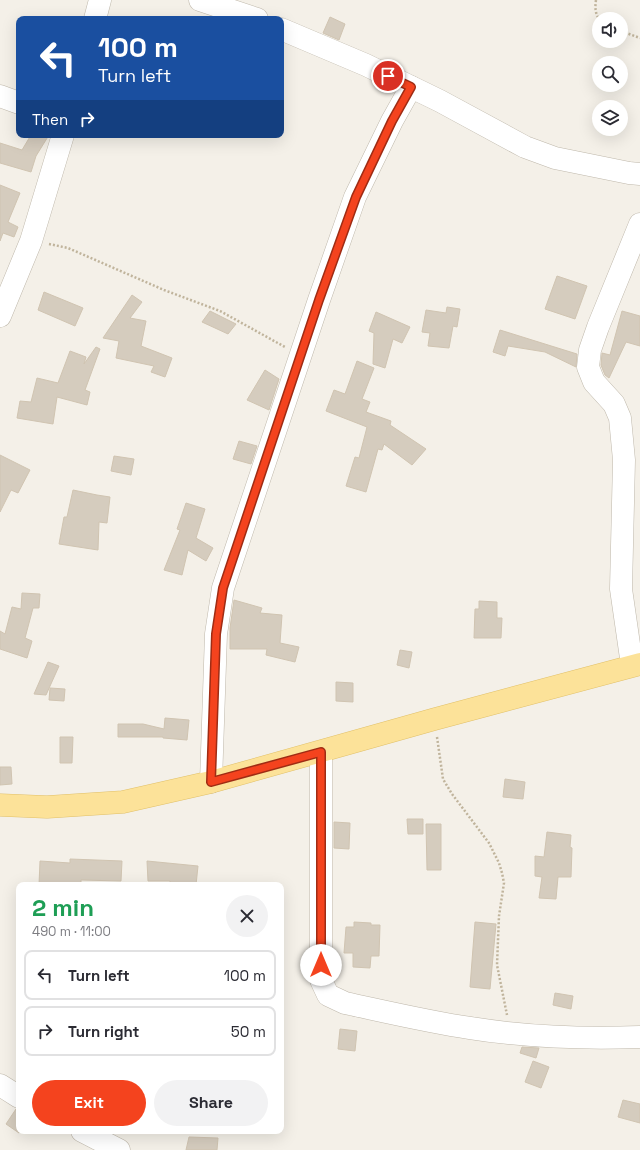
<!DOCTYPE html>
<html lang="en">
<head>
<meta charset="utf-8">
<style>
	:root { --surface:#fff; --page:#f2f2f3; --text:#2b2b33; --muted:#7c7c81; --line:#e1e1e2; --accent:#f4431e }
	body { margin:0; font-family:"Space Grotesk",sans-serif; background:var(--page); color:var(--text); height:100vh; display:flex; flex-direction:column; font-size:15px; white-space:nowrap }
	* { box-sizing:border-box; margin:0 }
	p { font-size:13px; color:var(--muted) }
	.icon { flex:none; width:22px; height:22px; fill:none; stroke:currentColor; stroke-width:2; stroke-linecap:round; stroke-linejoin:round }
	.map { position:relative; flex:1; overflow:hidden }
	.sheet { position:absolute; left:16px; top:882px; width:268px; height:252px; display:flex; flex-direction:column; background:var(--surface); border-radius:8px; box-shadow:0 4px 16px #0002 }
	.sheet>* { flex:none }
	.guide { position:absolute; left:16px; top:16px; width:268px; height:122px; border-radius:8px; box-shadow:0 4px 16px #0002; background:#1a4fa0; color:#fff; overflow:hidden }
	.fabs { position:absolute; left:592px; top:12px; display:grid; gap:8px }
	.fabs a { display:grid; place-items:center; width:36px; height:36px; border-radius:50%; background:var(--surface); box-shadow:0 4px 16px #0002; font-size:20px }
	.pin { position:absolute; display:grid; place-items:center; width:34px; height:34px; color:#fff; margin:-17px; border:2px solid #fff; border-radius:50%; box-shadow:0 1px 4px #0007 }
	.me { position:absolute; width:44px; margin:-22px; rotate:0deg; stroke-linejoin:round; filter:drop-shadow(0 0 3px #0008) }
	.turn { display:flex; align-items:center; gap:14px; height:84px; padding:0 16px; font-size:18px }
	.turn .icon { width:52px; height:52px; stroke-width:2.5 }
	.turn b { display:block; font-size:28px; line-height:34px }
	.then { display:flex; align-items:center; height:38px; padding:0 16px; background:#0003; gap:8px; font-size:15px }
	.round { display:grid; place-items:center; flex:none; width:42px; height:42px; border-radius:21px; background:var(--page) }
	.headline { display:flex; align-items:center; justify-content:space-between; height:68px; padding:0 16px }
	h1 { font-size:24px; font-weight:800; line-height:30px; color:#1e9e55 }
	.button { display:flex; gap:8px; margin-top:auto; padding:8px 16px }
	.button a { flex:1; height:46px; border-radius:24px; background:var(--accent); color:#fff; font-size:16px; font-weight:800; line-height:46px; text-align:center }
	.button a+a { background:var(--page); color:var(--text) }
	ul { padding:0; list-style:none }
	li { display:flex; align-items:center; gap:12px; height:50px; margin:0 8px 6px; padding:0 8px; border:2px solid var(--line); border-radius:8px }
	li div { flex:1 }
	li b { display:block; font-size:15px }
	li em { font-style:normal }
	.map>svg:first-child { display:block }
</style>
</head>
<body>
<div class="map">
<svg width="640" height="1150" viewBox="0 0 640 1150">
	<rect width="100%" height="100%" fill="#f4f0e8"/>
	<!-- building -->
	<g fill="#d5ccbe" stroke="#d0c4b1">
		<path d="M330,17L345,24L339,40L323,33Z"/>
		<path d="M31,135H49L36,156L31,172L0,163V143L22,150Z"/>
		<path d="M0,185L20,193L8,222L18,227L14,237L3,233L0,241Z"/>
		<path d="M557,276L587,286L575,319L545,309Z"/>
		<path d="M44,292L83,308L75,326L38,310Z"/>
		<path d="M132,295L142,302L130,318L146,321L141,346L172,358L165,377L151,372L154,366L116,358L119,341L103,338Z"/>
		<path d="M447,307L460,309L457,327L453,326L449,348L428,346L430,333L422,332L426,310L446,313Z"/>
		<path d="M210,311L236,324L228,334L202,322Z"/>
		<path d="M622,311L640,316V346L626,342L609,378L605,375L601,365L602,353L610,355Z"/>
		<path d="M376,312L410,327L402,343L393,339L385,368L373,364L374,333L369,331Z"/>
		<path d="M500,330L577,354L576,367L545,352L508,346L505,356L493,352Z"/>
		<path d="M96,347L100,349L85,390L90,392L87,405L57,397L53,424L17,418L20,401L31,402L37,378L58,383L70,351L86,357L84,364Z"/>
		<path d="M357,361L374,368L362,399L370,402L366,412L391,421L390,425L426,449L412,465L384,444L382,450L378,449L366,492L346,486L355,457L359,458L367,427L326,411L334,390L345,394Z"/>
		<path d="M265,370L279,379L269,410L247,400Z"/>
		<path d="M239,441L257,446L251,464L233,459Z"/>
		<path d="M0,455L30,470L18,493L11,490L0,512Z"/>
		<path d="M114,456L134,459L131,475L111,471Z"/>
		<path d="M73,490L97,495L110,497L107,523L99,522L98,550L59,544L64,517H67Z"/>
		<path d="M186,503L205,509L196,538L213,548L206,561L188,550L182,575L164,570L180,530L177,529Z"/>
		<path d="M22,593L40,594L39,608H33L25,638L32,641L27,658L0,649V631L5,634L12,607L21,609Z"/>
		<path d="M234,600L262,608L260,613L282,615L280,643L299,647L295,662L266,655L267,649H230V628Z"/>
		<path d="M479,601L497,602V618H502L501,638H474L475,609H479Z"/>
		<path d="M400,650L412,652L409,668L397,665Z"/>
		<path d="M48,662L59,666L46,695L34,694Z"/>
		<path d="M336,682L353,683V702L336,701Z"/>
		<path d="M50,688L65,689L64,701L49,700Z"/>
		<path d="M165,718L189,720L187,740L163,738V737H118V724H143L164,729Z"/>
		<path d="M60,737H73L72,763H60Z"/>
		<path d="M0,767H11L12,784L0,785Z"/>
		<path d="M505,779L525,782L523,799L503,797Z"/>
		<path d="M407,819H423V834H408Z"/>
		<path d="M334,822L350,823L349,849L334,848Z"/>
		<path d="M426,824H441V870H427Z"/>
		<path d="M547,832L571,835L570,847L572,848L571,877H558L556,899L539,898L542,877L535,876V856L544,857Z"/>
		<path d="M70,859L122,861L121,881L81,880V885H39L40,861L70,863Z"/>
		<path d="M147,861L198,866L196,885H170V881H148Z"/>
		<path d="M354,922L371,923V925H380L379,956H371L370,968L353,967V953H344L346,927H354Z"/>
		<path d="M475,922L496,924L490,989L470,987Z"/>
		<path d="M555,993L573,996L571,1009L553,1005Z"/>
		<path d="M340,1029L357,1031L355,1051L338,1049Z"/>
		<path d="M522,1047L539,1048L536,1058L520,1053Z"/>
		<path d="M533,1061L549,1067L541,1088L525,1082Z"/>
		<path d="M623,1100L640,1104V1123L618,1117Z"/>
		<path d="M16,1109H19V1133L6,1124Z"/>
		<path d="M189,1137L218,1138L217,1150H186Z"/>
	</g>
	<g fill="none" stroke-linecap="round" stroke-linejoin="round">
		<!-- minor casing -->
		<g stroke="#bfb8ab" stroke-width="23">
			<g id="minor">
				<path d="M200,0L257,19"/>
				<path d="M95,19L100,0"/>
				<path d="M281,29L366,65L440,101L525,147L555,158L629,173L640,174"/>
				<path d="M0,96L19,103"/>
				<path d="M0,316L31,241L63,135"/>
				<path d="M632,665L621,589L624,460L620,418L614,404L594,382L588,367L590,350L598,327L640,224"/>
				<path d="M321,752V980L328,995L345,1003C387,1012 429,1022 470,1028C526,1037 584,1039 640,1037"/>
				<path d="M211,782L216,634L223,588L319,300L355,197L392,121L411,87"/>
				<path d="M0,1085L19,1097"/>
				<path d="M82,1131L119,1150"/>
			</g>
		</g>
		<!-- major casing -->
		<g stroke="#e1c069" stroke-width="23">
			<path id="major" d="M0,805L47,807L123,802L211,782L435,719L640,664"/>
		</g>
		<!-- path -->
		<g stroke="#c0b49c" stroke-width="2.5" stroke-dasharray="2 2" stroke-linecap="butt">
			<path d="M596,0C595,7 595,13 599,19"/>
			<path d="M621,31L640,38"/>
			<path d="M49,244L68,248L164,290L220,311L285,347"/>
			<path d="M437,737L443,779L452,794L489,843L499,863L502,873L504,883L499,916L497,965L507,1015"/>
		</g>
		<!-- minor -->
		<use href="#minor" stroke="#fff" stroke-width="22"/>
		<!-- major -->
		<use href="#major" stroke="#fce299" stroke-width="22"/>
	</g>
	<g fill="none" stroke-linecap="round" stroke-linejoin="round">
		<!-- route casing -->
		<g stroke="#9f2c14" stroke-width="10">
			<path id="route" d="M321,965V752L211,782L216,634L223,588L319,300L356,197L392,121L411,87L388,76"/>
		</g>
		<!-- route -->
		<use href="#route" stroke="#f4431e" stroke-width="7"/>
	</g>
</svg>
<div class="fabs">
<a><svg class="icon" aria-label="sound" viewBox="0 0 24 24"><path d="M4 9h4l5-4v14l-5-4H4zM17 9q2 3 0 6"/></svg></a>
<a><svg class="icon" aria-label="search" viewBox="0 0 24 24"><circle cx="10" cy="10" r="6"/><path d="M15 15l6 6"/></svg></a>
<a><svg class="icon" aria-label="layers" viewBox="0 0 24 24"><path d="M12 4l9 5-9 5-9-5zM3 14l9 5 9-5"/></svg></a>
</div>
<div class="pin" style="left:388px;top:76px;background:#d93025"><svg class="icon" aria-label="arrive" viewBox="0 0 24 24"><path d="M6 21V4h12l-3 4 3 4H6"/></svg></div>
<svg class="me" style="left:321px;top:965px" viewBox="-20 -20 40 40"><circle r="19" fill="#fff"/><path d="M0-13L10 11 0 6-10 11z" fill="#f4431e"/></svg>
<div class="guide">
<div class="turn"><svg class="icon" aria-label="left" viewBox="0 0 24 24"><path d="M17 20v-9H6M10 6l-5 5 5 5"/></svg><div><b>100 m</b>Turn left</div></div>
<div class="then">Then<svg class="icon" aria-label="right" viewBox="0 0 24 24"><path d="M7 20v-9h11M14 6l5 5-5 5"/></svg></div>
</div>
<section class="sheet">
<div class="headline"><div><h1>2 min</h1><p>490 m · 11:00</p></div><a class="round"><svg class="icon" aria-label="close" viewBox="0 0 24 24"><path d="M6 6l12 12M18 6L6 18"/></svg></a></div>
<ul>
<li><svg class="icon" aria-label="left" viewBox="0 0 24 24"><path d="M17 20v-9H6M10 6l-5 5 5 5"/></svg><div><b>Turn left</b></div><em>100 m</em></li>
<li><svg class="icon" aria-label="right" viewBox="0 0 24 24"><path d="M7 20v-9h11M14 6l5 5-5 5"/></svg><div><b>Turn right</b></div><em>50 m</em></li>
</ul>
<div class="button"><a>Exit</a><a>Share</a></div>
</section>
</div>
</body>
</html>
